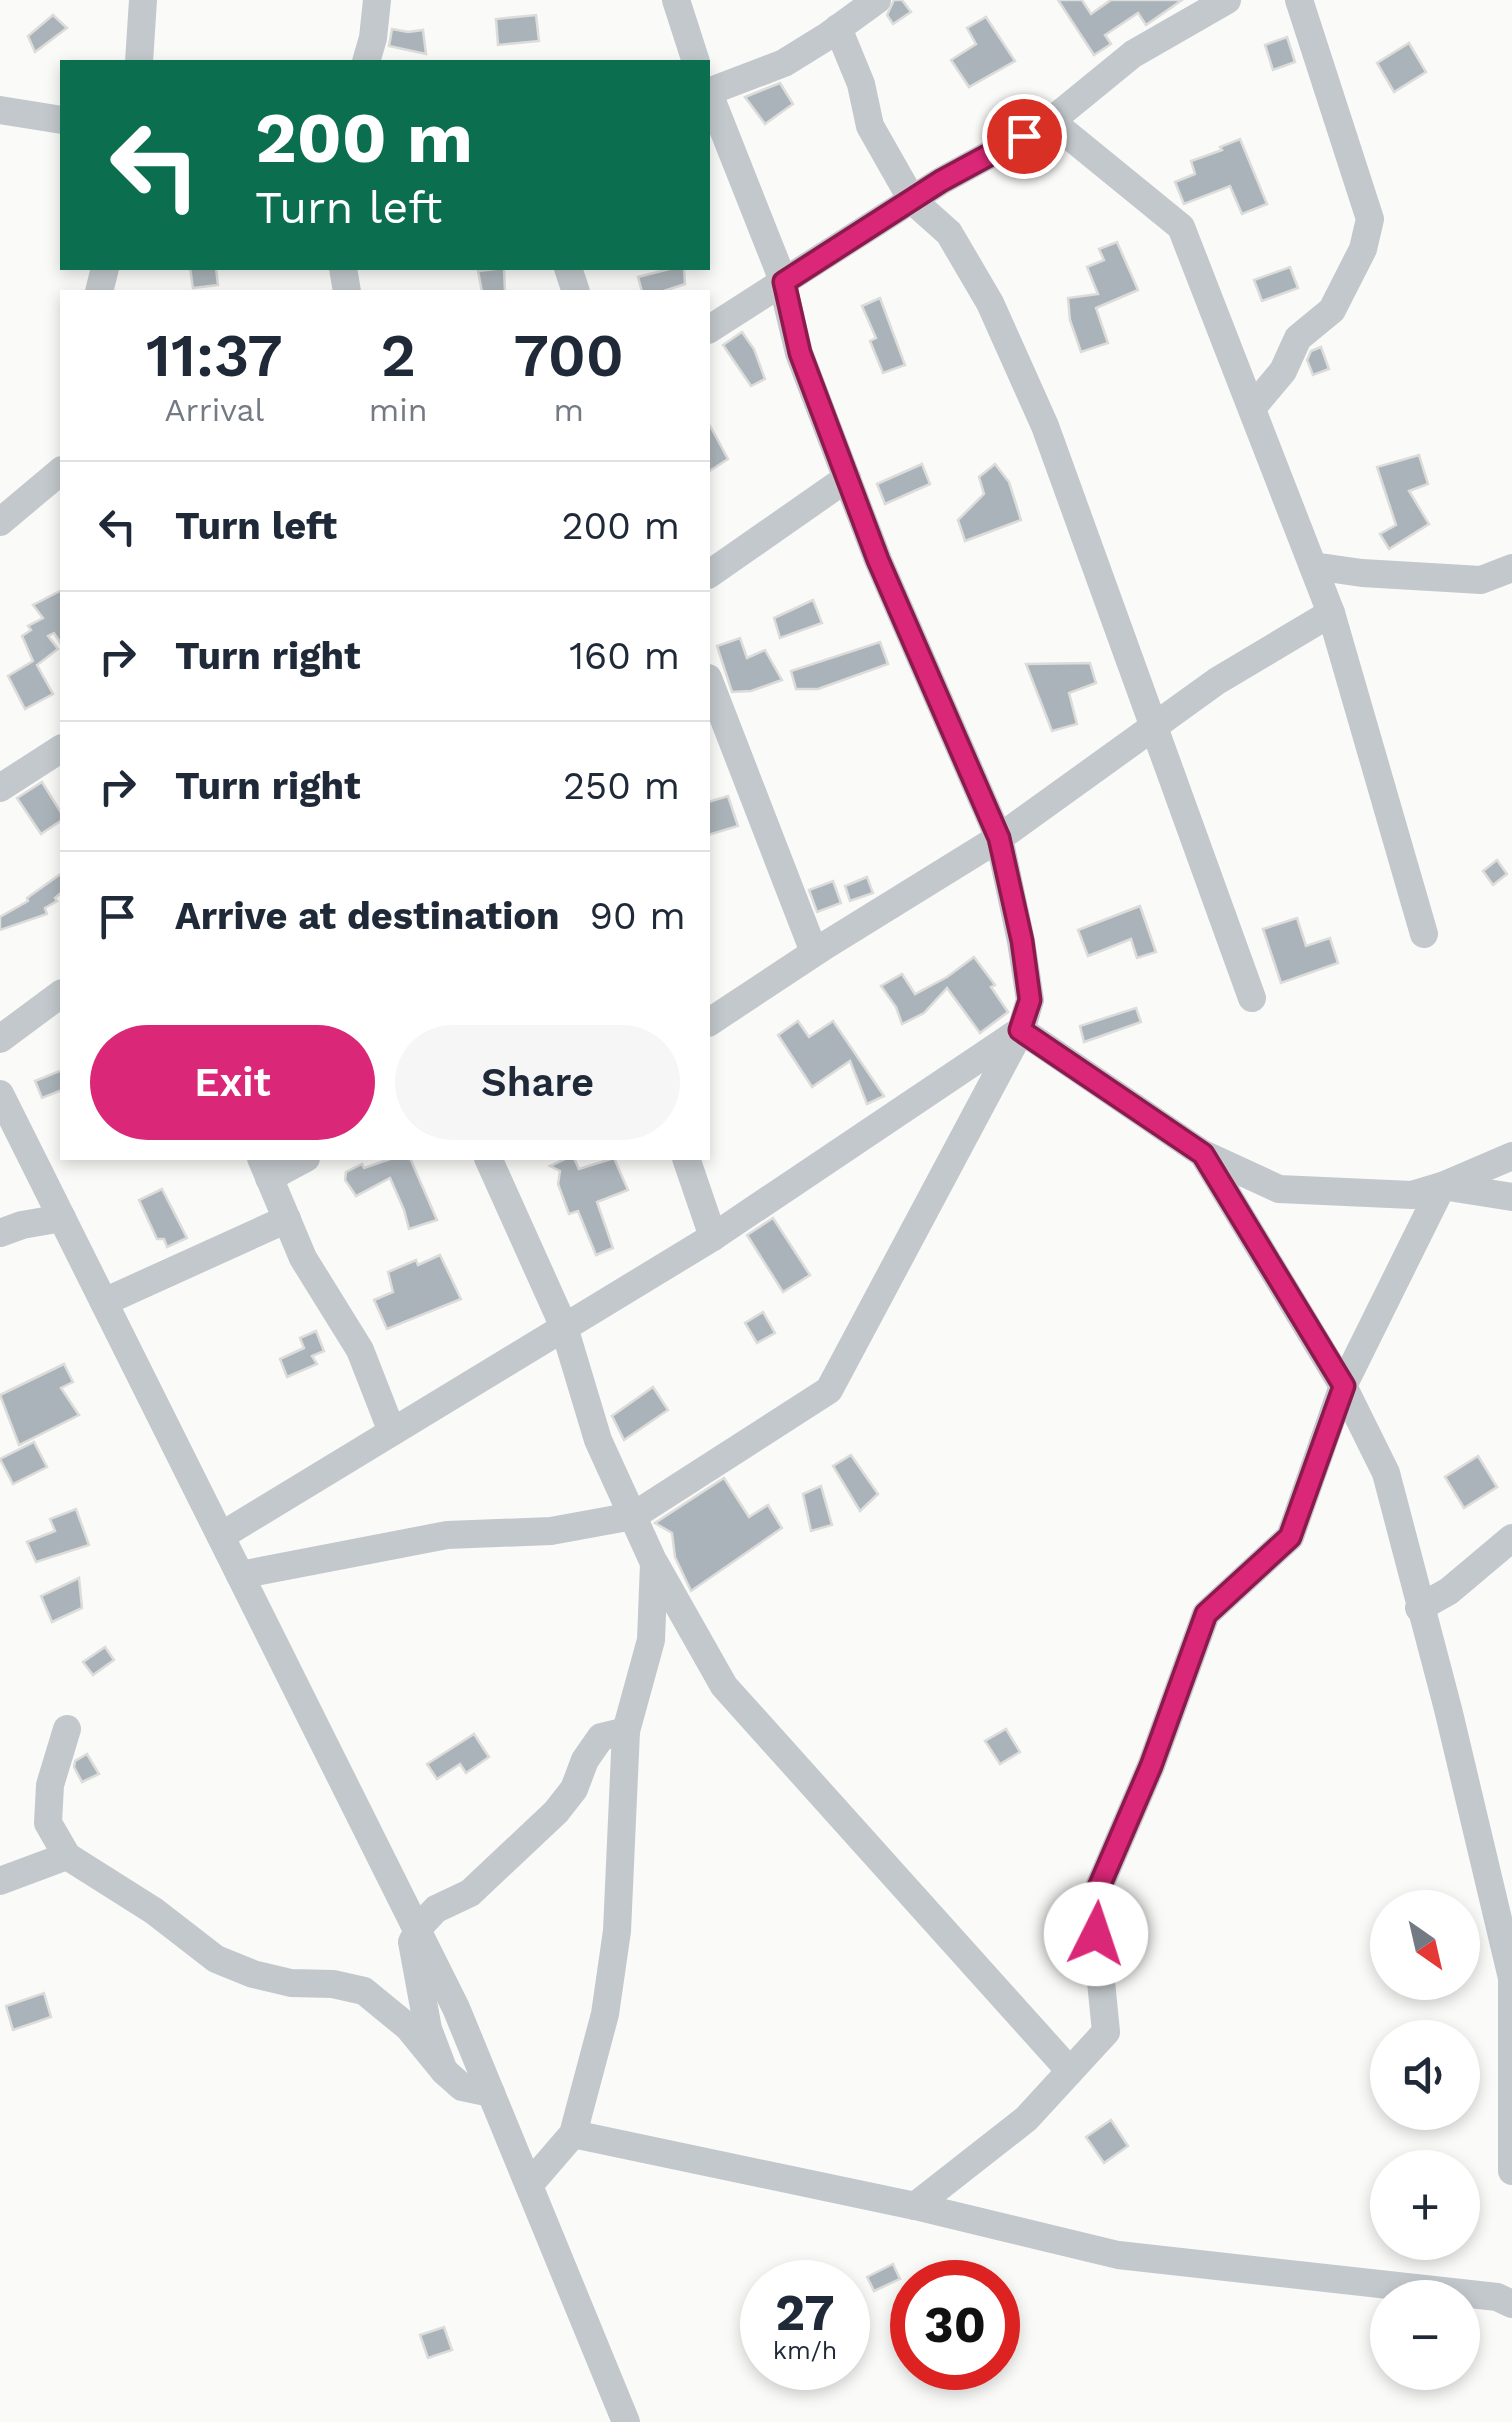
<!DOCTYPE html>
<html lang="en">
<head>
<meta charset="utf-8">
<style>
	:root { --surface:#fff; --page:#f6f6f7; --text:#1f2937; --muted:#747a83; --line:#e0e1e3; --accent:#db2777 }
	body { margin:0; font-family:"Work Sans",sans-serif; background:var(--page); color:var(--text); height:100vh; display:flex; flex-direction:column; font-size:38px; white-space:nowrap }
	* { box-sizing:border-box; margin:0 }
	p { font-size:32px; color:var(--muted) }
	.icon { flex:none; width:55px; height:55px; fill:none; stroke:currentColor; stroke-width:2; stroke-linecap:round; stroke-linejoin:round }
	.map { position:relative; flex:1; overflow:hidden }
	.sheet { position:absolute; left:60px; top:290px; width:650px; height:870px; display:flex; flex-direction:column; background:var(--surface); border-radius:0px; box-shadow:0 5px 15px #0003 }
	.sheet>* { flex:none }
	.banner { position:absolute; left:60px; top:60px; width:650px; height:210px; border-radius:0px; box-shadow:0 5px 15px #0003; background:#0b6e4f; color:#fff; overflow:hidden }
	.needle { width:65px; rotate:146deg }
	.buttons { position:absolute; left:1370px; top:1890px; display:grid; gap:20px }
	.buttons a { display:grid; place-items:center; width:110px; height:110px; border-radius:50%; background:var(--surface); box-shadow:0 5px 15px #0003; font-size:50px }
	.speed { position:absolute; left:740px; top:2260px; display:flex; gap:20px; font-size:50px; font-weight:700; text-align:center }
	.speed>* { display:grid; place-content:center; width:130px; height:130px; border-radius:50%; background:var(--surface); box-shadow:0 5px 15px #0003; line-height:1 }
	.speed small { font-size:25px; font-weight:400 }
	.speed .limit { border:15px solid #d22; background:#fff; color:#111 }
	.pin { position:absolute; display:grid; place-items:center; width:85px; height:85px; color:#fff; margin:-42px; border:5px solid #fff; border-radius:50%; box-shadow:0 2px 10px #0007 }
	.me { position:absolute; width:110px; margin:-55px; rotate:4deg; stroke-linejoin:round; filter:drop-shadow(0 0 8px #0008) }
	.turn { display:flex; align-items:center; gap:35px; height:210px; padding:0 30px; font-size:45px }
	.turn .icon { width:130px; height:130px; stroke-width:2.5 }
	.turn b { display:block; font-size:70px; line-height:85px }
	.eta { display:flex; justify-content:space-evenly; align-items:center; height:170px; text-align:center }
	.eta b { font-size:60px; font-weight:600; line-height:70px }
	.button { display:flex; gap:20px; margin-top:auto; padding:20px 30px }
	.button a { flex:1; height:115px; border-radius:60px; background:var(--accent); color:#fff; font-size:40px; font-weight:600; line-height:115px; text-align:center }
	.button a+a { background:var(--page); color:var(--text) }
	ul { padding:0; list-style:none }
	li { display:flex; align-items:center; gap:30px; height:130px; padding:0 30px; border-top:2px solid var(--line) }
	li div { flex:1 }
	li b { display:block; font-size:38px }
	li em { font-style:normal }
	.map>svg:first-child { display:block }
</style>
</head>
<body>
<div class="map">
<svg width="1512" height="2422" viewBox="0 0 1512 2422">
	<rect width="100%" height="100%" fill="#fafaf8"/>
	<!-- building -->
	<g fill="#aab3b9" stroke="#dcdcda" stroke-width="2.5">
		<path d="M894,0H902L911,12L893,24L887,15Z"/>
		<path d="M1058,0H1082L1091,14L1111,0H1182L1146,25L1138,13L1105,35L1111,44L1094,55Z"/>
		<path d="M53,15L67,28L35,52L28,36Z"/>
		<path d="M536,15L539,41L498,45L496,19Z"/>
		<path d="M986,17L1015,61L969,87L951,60L976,44L967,28Z"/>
		<path d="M392,29L408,32L423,30L426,54L389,46Z"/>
		<path d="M1287,37L1295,62L1273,70L1265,45Z"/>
		<path d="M1409,43L1426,72L1394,92L1377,63Z"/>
		<path d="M780,83L793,104L765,124L745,97Z"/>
		<path d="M1240,139L1267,204L1242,214L1230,186L1184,204L1175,182L1195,174L1191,161L1222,150L1220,147Z"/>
		<path d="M1117,242L1138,290L1096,308L1108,343L1081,352L1070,320L1068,298L1098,294L1087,267L1104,260L1099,249Z"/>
		<path d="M1290,267L1298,288L1262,301L1254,280Z"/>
		<path d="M190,268H216L218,285L193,288Z"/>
		<path d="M504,268L505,292H482L478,271Z"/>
		<path d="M673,268H684L685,284L661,292H642L638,277Z"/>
		<path d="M880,298L905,365L883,373L870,341L876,338L862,306Z"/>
		<path d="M742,332L754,349L765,379L751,386L723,345Z"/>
		<path d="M1321,347L1329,369L1313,375L1307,360L1311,351Z"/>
		<path d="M708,422L728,459L708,472Z"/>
		<path d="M1419,455L1428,484L1409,491L1429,524L1389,549L1380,534L1396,525L1377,467Z"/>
		<path d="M922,464L930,484L885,504L877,484Z"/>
		<path d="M995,464L1009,482L1021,520L965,541L958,520L984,494L979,477Z"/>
		<path d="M62,590V645L54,633L48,636L58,649L37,665L53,694L25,709L8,676L33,661L22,636L31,630L28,626L43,618L33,605Z"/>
		<path d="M813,600L822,623L780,638L774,618Z"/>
		<path d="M740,638L747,658L765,650L782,680L751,691L732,692L717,646Z"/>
		<path d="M880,642L888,664L818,689H796L791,671Z"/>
		<path d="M1090,663L1096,683L1069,693L1077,724L1052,731L1026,664Z"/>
		<path d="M42,782L62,814V820L41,834L17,798Z"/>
		<path d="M728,796L738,826L708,835V802Z"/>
		<path d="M1497,860L1507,874L1493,885L1483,871Z"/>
		<path d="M62,873V892L55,898L57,901L45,908L47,914L0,930V917L28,901L27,898Z"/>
		<path d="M867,877L873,893L850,901L845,886Z"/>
		<path d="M833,881L841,903L817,912L809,890Z"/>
		<path d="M1140,906L1156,952L1137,958L1131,939L1088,956L1078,930Z"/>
		<path d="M1297,918L1306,946L1330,938L1338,963L1281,983L1263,929Z"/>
		<path d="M974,957L995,985L991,987L1008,1012L980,1033L947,988L924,1013L902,1024L896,1007L881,986L902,974L915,994L947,977Z"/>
		<path d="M1136,1008L1141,1022L1084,1042L1080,1026Z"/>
		<path d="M798,1021L809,1037L833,1021L884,1096L867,1104L850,1061L812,1087L778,1035Z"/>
		<path d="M62,1070V1090L42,1098L35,1081Z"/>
		<path d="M393,1158H410L437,1220L409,1229L404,1210L390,1178L356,1196L345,1180L346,1172L362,1164L364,1168Z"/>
		<path d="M567,1158H574L579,1169L614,1158L628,1190L597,1202L613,1248L596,1255L578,1211L569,1214L558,1184L560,1171L550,1166Z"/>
		<path d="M162,1189L187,1238L167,1247L164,1239H157L139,1200Z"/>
		<path d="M773,1218L810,1275L783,1292L747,1235Z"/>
		<path d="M440,1255L461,1299L387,1329L374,1300L393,1292L388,1272L416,1260L418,1265Z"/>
		<path d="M763,1312L775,1333L757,1343L745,1323Z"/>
		<path d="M316,1331L324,1351L312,1356L317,1364L287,1377L280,1359L304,1348L300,1338Z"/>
		<path d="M64,1364L73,1382L61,1388L79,1415L19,1445L0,1395Z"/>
		<path d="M653,1387L668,1410L624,1440L612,1416Z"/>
		<path d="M34,1442L47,1467L13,1484L0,1459Z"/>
		<path d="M851,1455L878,1494L860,1511L833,1466Z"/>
		<path d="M1478,1456L1497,1487L1464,1508L1445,1477Z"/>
		<path d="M724,1478L749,1517L768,1505L782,1528L691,1591L675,1557L672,1533L655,1523Z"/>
		<path d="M821,1486L832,1525L811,1531L803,1494Z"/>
		<path d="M76,1509L89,1545L36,1562L27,1542L55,1531L50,1519Z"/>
		<path d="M79,1578L82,1608L52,1622L41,1596Z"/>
		<path d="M105,1647L114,1660L93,1675L83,1662Z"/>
		<path d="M1006,1729L1020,1752L1000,1764L985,1741Z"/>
		<path d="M474,1734L489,1757L466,1773L460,1764L437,1779L427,1764Z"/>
		<path d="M87,1754L99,1774L82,1782L74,1767L75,1761Z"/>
		<path d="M44,1993L51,2017L13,2030L6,2006Z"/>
		<path d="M1111,2120L1128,2146L1104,2163L1086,2137Z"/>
		<path d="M893,2264L900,2279L874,2291L867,2277Z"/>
		<path d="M444,2327L452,2350L428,2358L420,2335Z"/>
	</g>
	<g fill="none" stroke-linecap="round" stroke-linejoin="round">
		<!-- minor -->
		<g stroke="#c3c8cc" stroke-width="28">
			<path d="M676,0L696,62"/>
			<path d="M838,28L861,84L870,126L912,200L949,233L990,303L1045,426L1252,998"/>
			<path d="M139,62L143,0"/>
			<path d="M366,62L373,38L377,0"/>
			<path d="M708,92L784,63L826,37L877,0"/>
			<path d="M0,110L62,120"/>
			<path d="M1051,121L1181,227L1331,613L1424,934"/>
			<path d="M343,268L347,292"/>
			<path d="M568,268L576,292"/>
			<path d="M99,292L105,268"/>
			<path d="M708,330L941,181L1051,121L1133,54L1227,0"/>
			<path d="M1252,408L1283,371L1298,338L1332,310L1363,249L1370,219L1299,0"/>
			<path d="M0,522L62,470"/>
			<path d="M1313,566L1362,573L1481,580L1512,568"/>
			<path d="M708,575L847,478"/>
			<path d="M708,678L814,952"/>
			<path d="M0,788L62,748"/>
			<path d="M708,1023L826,945L999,838L1217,681L1331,613"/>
			<path d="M0,1039L62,993"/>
			<path d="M0,1094L456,2008L626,2422"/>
			<path d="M1203,1154L1279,1189L1412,1195L1442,1186L1512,1197"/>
			<path d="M261,1158L303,1258L360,1350L392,1432"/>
			<path d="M488,1158L564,1327L598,1440L654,1563L651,1640L626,1731L617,1931L605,2014L573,2134L529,2185"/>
			<path d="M686,1158L713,1237"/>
			<path d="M269,1178L306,1158"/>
			<path d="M0,1233L22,1225L62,1218"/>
			<path d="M104,1302L287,1219"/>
			<path d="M221,1536L713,1237L1021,1030L1030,1000L1021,941L999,838L878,560L799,353L780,273L708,91"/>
			<path d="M655,1564L724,1686L1070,2071"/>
			<path d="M240,1575L447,1535L551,1531L633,1516L829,1390L1021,1030L1203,1154L1343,1386L1386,1473L1448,1709L1512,1978V2171"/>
			<path d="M1419,1608L1449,1591L1512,1538"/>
			<path d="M67,1729L50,1785L48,1823L67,1856L154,1911L216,1959L253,1974L291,1983L333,1984L364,1991L408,2027L444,2071"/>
			<path d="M0,1881L67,1856"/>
			<path d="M491,2093L462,2087L444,2071L428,2029L412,1942L421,1925L436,1909L470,1893L556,1812L574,1789L585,1760L601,1737L626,1731"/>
			<path d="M573,2134L915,2206L1118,2255L1497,2297L1512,2304"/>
			<path d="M915,2206L1026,2119L1106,2032L1093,1901L1151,1766L1206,1614L1290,1537L1343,1386L1442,1186L1512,1156"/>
		</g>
	</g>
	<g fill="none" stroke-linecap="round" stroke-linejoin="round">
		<!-- route casing -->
		<g stroke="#8e194d" stroke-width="25">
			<path id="route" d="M1024,136L941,181L784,282L800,353L878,560L999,838L1022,941L1030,1000L1020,1030L1203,1154L1344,1386L1290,1537L1206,1614L1151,1766L1093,1901L1096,1934"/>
		</g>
		<!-- route -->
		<use href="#route" stroke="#db2777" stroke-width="18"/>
	</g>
</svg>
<div class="buttons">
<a><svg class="needle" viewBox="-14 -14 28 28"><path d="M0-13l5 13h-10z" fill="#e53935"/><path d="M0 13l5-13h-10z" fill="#747a83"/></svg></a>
<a><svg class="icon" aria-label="sound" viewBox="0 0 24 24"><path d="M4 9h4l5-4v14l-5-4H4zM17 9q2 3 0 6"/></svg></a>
<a>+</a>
<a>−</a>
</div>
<div class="speed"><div>27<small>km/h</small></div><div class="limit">30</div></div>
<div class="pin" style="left:1024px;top:136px;background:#d93025"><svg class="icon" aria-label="arrive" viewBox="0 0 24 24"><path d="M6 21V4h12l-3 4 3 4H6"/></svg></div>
<svg class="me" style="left:1096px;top:1934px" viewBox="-20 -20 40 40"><circle r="19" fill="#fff"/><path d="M0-13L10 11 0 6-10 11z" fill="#db2777"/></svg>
<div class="banner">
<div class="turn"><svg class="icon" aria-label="left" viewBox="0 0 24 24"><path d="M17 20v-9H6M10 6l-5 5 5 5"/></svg><div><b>200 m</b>Turn left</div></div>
</div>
<section class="sheet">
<div class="eta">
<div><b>11:37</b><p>Arrival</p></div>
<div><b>2</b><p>min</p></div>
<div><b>700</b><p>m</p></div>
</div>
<ul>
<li><svg class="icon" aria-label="left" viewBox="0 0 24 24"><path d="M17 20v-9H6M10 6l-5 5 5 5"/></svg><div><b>Turn left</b></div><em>200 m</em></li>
<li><svg class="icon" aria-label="right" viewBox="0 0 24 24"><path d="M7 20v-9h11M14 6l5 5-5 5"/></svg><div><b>Turn right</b></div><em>160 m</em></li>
<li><svg class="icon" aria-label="right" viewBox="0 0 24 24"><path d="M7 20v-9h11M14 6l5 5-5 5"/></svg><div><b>Turn right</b></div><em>250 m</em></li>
<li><svg class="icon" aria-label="arrive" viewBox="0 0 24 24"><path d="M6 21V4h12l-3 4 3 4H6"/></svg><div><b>Arrive at destination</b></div><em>90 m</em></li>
</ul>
<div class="button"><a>Exit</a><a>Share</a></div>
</section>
</div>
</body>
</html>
